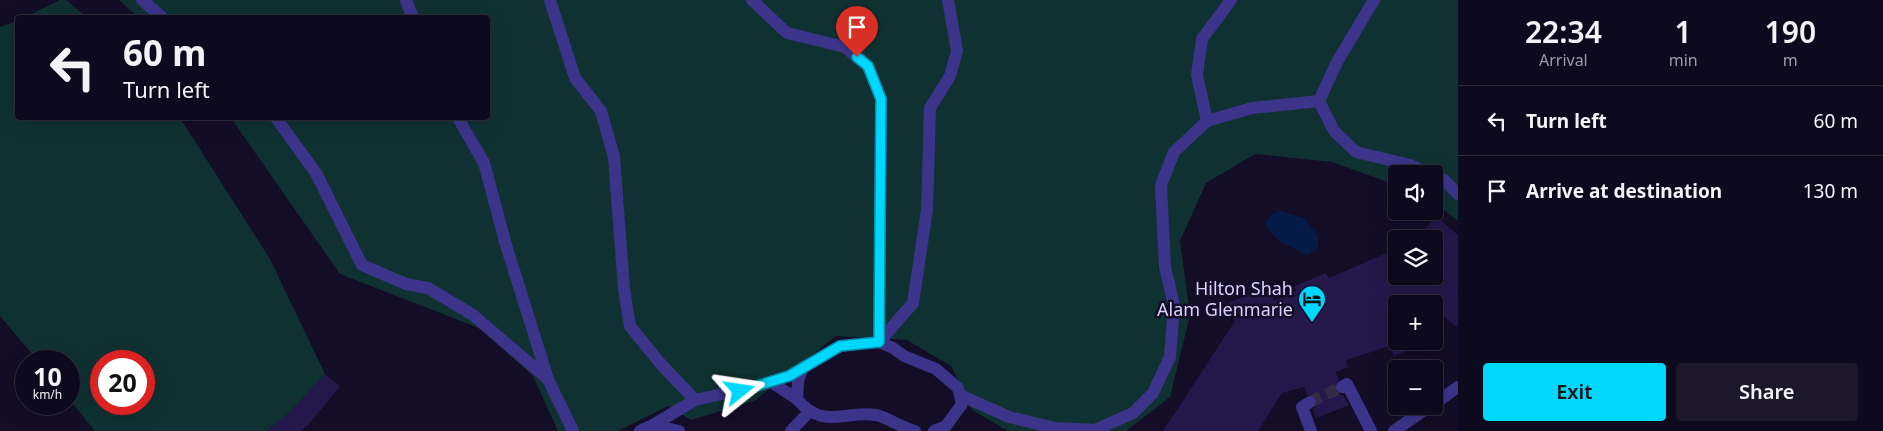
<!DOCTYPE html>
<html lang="en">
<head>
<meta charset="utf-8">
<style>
	:root { --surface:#0e0a1d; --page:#1c182a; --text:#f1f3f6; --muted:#9b9aa4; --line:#2e2b3b; --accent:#00d7fe }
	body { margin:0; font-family:"Noto Sans",sans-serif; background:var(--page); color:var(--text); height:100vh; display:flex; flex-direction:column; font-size:19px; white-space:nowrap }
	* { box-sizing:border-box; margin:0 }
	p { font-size:16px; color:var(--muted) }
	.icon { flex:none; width:28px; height:28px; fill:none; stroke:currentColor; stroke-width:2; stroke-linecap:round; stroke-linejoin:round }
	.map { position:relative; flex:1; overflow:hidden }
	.details { display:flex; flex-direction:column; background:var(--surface); width:425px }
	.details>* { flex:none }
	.top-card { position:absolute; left:15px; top:15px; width:475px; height:105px; border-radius:5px; box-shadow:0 5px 20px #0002,0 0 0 1px var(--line); background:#0e0a1d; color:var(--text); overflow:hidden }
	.buttons { position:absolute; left:1388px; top:165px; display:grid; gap:10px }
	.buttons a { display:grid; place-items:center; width:55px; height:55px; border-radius:5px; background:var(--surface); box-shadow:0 5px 20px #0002,0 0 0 1px var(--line); font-size:25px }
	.speed { position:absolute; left:15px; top:350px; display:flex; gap:10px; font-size:25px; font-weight:700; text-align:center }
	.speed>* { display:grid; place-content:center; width:65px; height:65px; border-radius:50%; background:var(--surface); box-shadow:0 5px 20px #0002,0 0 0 1px var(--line); line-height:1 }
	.speed small { font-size:12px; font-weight:400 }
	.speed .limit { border:8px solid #d22; background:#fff; color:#111 }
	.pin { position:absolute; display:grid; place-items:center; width:42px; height:42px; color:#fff; margin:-51px -21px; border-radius:50% 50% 50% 0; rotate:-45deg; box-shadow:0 0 5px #0007 }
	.pin .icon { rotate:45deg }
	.me { position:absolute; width:55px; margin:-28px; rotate:75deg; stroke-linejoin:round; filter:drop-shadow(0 0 4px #0008) }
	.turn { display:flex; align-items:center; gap:18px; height:105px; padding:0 25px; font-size:22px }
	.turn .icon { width:65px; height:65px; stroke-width:2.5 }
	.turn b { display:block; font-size:35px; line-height:42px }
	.eta { display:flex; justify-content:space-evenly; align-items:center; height:85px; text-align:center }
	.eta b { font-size:30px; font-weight:600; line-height:35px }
	.cta { display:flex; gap:10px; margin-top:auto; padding:10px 25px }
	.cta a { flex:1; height:58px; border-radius:5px; background:var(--accent); color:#111; font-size:20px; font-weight:600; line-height:58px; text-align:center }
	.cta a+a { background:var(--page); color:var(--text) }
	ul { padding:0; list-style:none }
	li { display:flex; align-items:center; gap:15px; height:70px; padding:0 25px; border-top:1px solid var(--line) }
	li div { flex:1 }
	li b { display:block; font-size:19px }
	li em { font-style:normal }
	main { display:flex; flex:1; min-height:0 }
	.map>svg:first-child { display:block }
</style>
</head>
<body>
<main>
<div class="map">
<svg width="1458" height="431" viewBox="0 0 1458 431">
	<rect width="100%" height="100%" fill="#130d27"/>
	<!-- green -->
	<g fill="#103132" fill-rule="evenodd">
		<path d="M60,0H66L86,17H25Z"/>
		<path d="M119,0H1458V221L1434,202V174H1396V185L1332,162L1255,154L1206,183L1180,241L1190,315L1170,397L1126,431H1008L972,410L951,366L907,340L836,336L754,401L691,420L668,406L618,431H558L533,376L479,328L340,274L231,118H488V18L138,17Z"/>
		<path d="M17,21L18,118H180L270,259L325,374L291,411L267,431H95L69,399V361H38L0,316V27ZM101,361H144V404H101Z"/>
	</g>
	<!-- water -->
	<path fill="#061a48" d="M1280,211L1304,218L1318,236V248L1307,255C1291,246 1269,240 1266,221L1271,215Z"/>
	<!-- building -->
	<g fill="#24184a">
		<path d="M1436,216L1458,235V328L1434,309V304H1396V341L1430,342L1394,356L1389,346L1346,360L1348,367L1335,372L1339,379L1334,388L1338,394L1343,395L1349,405L1316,418L1313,410L1317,405V398L1313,395H1307L1304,387L1282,393L1258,431H1163L1235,321L1228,303L1269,287L1274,301L1296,291L1295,286L1326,273L1329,278L1396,249V276H1434V239H1417Z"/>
		<path d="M325,374L340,386L309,424L301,431H267L291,411Z"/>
	</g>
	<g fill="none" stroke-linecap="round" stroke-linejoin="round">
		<!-- minor-tunnel -->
		<path stroke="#312b47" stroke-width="12" stroke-dasharray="12 6" stroke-linecap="butt" d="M1310,402L1342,387"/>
		<!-- minor -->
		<g stroke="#3c348a" stroke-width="12">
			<path d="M142,0L163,18"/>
			<path d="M406,0L413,18"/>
			<path d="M550,0L575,78L601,111L614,157L624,289L630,326L659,362L695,400"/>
			<path d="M752,0L787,33L845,47L868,66L881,99L879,342"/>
			<path d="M1319,101L1337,62L1374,0"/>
			<path d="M276,118L316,173L362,265L406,284L428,288L473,315L548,379"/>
			<path d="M458,118L484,163L506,245L548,379L573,431"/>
			<path d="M1207,121L1197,75L1202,39L1231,0"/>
			<path d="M1434,175L1444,180L1458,194"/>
			<path d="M879,342L913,303L927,210L930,108L950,76L957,51L948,0"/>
			<path d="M803,367L798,381L797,399C824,431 844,410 876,415C884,416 903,428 915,431"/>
			<path d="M771,382L797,399"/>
			<path d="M1342,387L1347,384L1371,431"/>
			<path d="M960,395L1009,417L1055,428L1095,430L1133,413L1153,393L1170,357L1174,305L1165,267L1161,185L1174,152L1207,121L1252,108L1319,101L1334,131L1356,152L1410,165L1430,174"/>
			<path d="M1310,402L1302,407L1311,431"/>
			<path d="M1434,404L1458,387"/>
			<path d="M653,425L695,400L754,387L789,376L840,346L879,342L893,348L904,356L936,369L958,388L962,404L946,426L934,431"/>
			<path d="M640,431L653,425L679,431"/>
			<path d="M791,431L808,413"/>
			<path d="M1394,431L1430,406"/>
		</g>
	</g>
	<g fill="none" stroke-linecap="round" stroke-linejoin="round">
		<!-- route casing -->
		<g stroke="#008ca5" stroke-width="12">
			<path id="route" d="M740,391L789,376L840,346L879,342L881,99L868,66L857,57"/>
		</g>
		<!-- route -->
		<use href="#route" stroke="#00d7fe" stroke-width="9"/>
	</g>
	<!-- icons -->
	<defs>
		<g id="hotel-pin" transform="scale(1.4375)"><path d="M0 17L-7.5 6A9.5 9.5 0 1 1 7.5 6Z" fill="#00d7fe" stroke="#130d27"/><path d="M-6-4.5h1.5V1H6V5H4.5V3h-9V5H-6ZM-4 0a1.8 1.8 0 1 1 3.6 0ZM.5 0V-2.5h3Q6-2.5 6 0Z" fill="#111"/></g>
	</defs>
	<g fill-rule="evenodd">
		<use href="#hotel-pin" x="1312" y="299"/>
	</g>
	<g text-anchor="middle" stroke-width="5" stroke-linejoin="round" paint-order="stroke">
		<!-- poi labels -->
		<g font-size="18" fill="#dbd3ff" stroke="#130d27" text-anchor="end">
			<text x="1293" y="295">Hilton Shah<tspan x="1293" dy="21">Alam Glenmarie</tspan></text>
		</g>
	</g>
</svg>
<div class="buttons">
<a><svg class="icon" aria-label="sound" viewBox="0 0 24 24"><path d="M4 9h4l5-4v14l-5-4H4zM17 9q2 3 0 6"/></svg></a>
<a><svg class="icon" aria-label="layers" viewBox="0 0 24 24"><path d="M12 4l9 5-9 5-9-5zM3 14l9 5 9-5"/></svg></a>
<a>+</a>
<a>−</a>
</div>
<div class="speed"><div>10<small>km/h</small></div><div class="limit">20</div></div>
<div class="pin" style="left:857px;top:57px;background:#d93025"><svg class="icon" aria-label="arrive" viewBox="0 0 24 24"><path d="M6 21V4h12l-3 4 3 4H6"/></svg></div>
<svg class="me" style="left:740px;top:391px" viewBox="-20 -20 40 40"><path d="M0-17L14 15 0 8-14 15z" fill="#00d7fe" stroke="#fff" stroke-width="4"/></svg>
<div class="top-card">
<div class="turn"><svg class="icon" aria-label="left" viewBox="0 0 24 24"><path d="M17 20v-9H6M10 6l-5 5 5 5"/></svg><div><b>60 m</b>Turn left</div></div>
</div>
</div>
<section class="details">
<div class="eta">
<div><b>22:34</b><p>Arrival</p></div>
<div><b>1</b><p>min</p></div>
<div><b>190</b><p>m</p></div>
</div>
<ul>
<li><svg class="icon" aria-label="left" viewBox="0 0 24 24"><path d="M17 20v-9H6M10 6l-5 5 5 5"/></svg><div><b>Turn left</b></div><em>60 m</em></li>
<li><svg class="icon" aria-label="arrive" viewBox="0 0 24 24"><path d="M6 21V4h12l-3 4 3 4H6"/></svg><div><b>Arrive at destination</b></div><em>130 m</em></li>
</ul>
<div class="cta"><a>Exit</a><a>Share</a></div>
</section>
</main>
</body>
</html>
